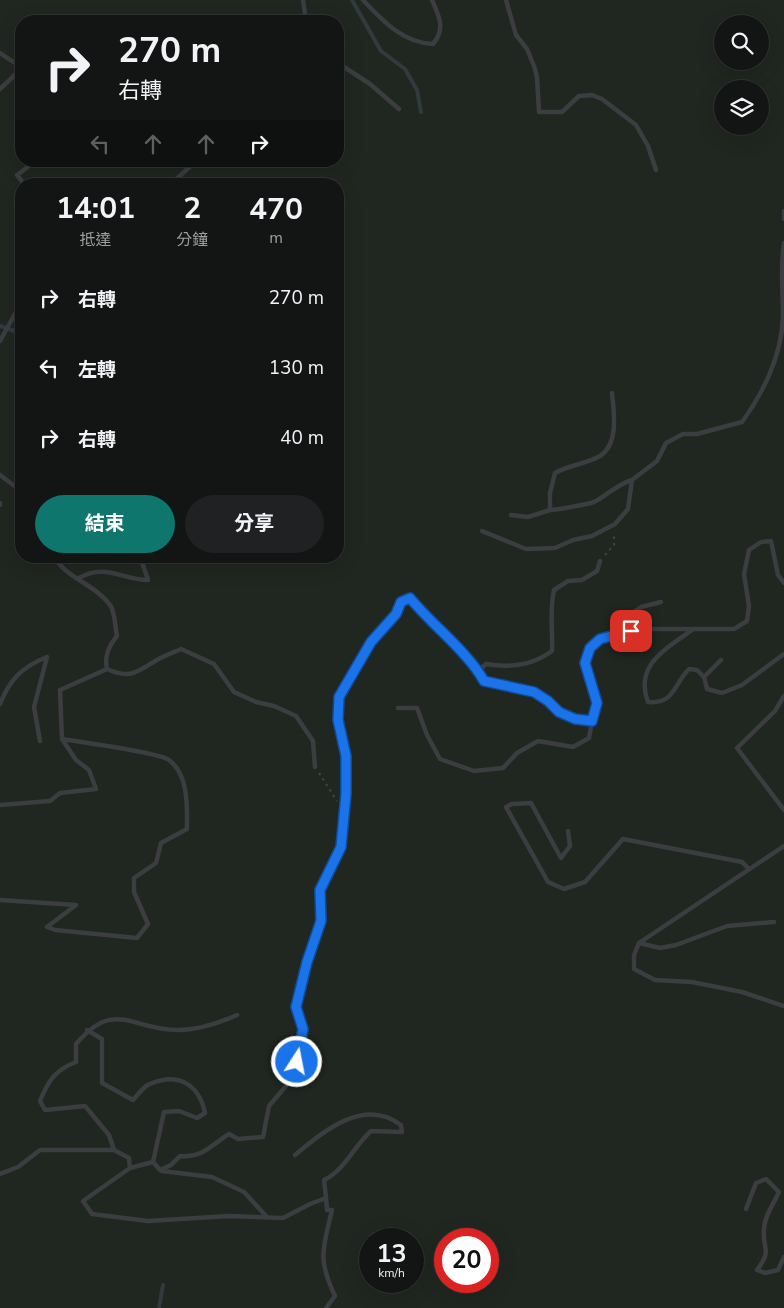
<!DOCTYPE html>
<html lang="zh-TW">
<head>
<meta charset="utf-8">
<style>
	:root { --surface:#131414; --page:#202122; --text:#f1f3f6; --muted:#9d9ea0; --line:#323334; --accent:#0f766e }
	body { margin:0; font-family:"Nunito Sans","Noto Sans TC",sans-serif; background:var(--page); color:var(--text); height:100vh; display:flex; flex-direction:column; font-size:19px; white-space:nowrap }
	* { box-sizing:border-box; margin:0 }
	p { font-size:16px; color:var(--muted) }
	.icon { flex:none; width:28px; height:28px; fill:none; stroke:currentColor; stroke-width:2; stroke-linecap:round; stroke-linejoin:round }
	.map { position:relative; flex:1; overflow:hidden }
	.sheet { position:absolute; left:15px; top:178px; width:329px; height:385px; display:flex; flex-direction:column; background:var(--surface); border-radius:20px; box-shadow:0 5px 20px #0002,0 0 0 1px var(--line) }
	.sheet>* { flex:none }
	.top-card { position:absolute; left:15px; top:15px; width:329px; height:152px; border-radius:20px; box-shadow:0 5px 20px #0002,0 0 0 1px var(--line); background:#131414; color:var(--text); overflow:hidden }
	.fabs { position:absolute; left:714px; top:15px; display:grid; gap:10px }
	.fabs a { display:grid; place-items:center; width:55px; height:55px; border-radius:50%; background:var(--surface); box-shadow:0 5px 20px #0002,0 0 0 1px var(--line); font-size:25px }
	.speed { position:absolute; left:359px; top:1228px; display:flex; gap:10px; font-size:25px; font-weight:700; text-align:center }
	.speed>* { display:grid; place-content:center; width:65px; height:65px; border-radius:50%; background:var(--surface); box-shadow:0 5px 20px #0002,0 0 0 1px var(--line); line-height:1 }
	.speed small { font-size:12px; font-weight:400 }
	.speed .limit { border:8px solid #d22; background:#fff; color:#111 }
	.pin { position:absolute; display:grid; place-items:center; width:42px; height:42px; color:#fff; margin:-21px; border-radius:10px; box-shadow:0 2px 8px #0006 }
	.me { position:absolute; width:55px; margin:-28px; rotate:11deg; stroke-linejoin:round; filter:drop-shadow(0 0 4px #0008) }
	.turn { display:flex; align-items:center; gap:18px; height:105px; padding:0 20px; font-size:22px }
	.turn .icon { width:65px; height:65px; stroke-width:2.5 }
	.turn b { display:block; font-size:35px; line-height:42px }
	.lanes { display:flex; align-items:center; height:48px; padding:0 20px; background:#0003; justify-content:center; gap:25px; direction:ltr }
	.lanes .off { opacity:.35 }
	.eta { display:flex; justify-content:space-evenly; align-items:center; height:85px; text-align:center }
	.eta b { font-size:30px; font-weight:700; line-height:35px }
	.primary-button { display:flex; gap:10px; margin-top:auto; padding:10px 20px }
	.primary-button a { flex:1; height:58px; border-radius:30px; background:var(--accent); color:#fff; font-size:20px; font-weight:700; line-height:58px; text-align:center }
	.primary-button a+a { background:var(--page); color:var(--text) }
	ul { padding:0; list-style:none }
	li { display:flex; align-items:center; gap:15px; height:70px; padding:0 20px }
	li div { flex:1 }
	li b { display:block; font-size:19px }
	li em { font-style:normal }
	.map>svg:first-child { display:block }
</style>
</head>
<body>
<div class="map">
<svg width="784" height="1308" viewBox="0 0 784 1308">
	<rect width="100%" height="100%" fill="#191a1b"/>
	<!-- green -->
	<path fill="#202620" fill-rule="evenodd" d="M0,0H784V1308H0ZM21,21H338V161H21ZM722,24H760V61H722ZM722,89H760V126H722ZM21,184H338V556H21ZM370,1239H412V1281H370ZM445,1239H488V1281H445Z"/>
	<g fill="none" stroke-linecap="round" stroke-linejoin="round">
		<!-- stream -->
		<g stroke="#313b3e" stroke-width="4">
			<path d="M352,0L381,51L405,69L417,90L421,112"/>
			<path d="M0,326L14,331L21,330"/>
			<path d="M159,1308L163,1285"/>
		</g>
		<!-- path -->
		<g stroke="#414446" stroke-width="2" stroke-dasharray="2.5 4" stroke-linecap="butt">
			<path d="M605,555L614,545V533"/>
			<path d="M319,773L337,801"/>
		</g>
		<!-- service -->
		<g stroke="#3b3d40" stroke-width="4.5">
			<path d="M303,0L306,21"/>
			<path d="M363,0C383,21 403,43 433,44C446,29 439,16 432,0"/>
			<path d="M506,0L516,35L527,49L534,66L537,77L539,112H562L579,96L592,95L602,99L636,125L648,146L656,170"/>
			<path d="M0,53L21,67"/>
			<path d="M338,63L370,84L399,109"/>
			<path d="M0,89L21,69"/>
			<path d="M24,184L17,175L32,164L66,161"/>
			<path d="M171,184L196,161"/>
			<path d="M784,211V219"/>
			<path d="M0,341L21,303"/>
			<path d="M612,393C614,412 619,444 600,456C586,464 569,465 555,473L550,493V510C557,510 588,504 594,502C607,495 618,484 632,480"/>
			<path d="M0,475L21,491"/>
			<path d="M0,503V505"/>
			<path d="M511,515L528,517L550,510"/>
			<path d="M482,531L526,549L555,548L573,540L592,536L615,524L628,509L632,480L657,461L666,443L683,434H697L742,422C764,392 782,354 783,316C783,291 780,268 784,243"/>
			<path d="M54,556C65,578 95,584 110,605C115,611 115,627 117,636C109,646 104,656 107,669C129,679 136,673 155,661C163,656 172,653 181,649L214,664L234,692L256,702L274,706L296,716L313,741L315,767"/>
			<path d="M79,578C106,563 122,580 148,580L142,562L137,556"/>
			<path d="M692,630C666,649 634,665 648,702C675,704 673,685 689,669L697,670L704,677"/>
			<path d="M615,636L614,625L641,607L661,602"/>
			<path d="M721,660L704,677L707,689L722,693L742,685L784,654"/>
			<path d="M478,671L486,664C509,668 533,665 552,651C553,628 549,613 554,590L568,581L582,580L597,571L600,561"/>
			<path d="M784,696L775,711L737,748L784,810"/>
			<path d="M0,704C10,679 22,667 47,657L34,707L40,741"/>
			<path d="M398,708H417L427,735L440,759L474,771L503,768L517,753L538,741L573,747L589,738L592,721"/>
			<path d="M0,805L50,801L60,793L96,789L89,770L76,760L62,739L60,690L107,669"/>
			<path d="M568,831L570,846L561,858L531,803L512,804L506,807L548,882L564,889L585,882L623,839L742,862L749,869"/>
			<path d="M784,846L639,943L634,955V969L655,980L692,982L742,992L784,1006"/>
			<path d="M0,900L76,905L47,927L55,930L137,938L148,924L134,892V878L156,863L161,843L187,829C187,807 189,775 169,760C159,752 80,742 62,739"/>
			<path d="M639,943L660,948L676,945L727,926L774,922"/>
			<path d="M237,1015C219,1023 198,1030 178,1030C131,1030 115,998 76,1044V1062C55,1070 48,1081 40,1101L45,1110L85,1106L109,1135L114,1150L129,1158L130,1168L83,1201L92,1214L148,1221L229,1216L283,1218L310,1204L326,1198L327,1210H332C323,1249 317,1258 335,1296L326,1308"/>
			<path d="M87,1030L102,1039V1083L133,1100C138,1095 143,1086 150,1084C178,1072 199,1084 205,1113L197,1118L179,1111L164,1112L153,1162"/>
			<path d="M295,1155C324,1131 364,1097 401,1125L402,1132L371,1131C354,1146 345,1170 324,1180L326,1198"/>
			<path d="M130,1168L153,1162L160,1170L171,1165L180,1156C203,1158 211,1145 229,1134L238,1139L263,1137L269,1106L291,1080L297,1062L303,1029L296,1007L307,962L321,921L320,890L341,847L346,794V756L338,720L339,697L371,642L396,614L401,602L410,598C432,625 467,651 484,681L534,692L548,701L559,712L575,719L592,721L597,703L585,663L591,648L600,639L651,629H734L747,621L749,606L744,574L749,550L761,542L771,541L778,575L784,583"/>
			<path d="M162,1171L212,1177L244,1192L266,1216"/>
			<path d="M0,1174L18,1167L40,1150H114"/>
			<path d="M746,1209L756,1183L766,1179L779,1192C774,1203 764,1217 764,1229C762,1251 773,1248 757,1270L765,1273L778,1270L784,1257"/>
		</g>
	</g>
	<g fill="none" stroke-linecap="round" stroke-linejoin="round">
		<!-- route casing -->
		<g stroke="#114b97" stroke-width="12">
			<path id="route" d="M297,1062L303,1029L296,1007L307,962L321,921L320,890L341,847L346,794V756L338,720L339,697L371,642L396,614L401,602L410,598C432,625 467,651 484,681L534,692L548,701L559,712L575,719L592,721L597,703L585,663L590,648L600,639L631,631"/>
		</g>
		<!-- route -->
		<use href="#route" stroke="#1a73e8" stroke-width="9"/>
	</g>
</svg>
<div class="fabs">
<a><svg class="icon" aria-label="search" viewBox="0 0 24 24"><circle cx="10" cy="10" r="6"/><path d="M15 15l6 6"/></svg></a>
<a><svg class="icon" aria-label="layers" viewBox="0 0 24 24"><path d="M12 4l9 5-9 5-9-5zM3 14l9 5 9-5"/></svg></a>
</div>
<div class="speed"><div>13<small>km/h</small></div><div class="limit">20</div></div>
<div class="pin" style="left:631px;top:631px;background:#d93025"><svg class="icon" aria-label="arrive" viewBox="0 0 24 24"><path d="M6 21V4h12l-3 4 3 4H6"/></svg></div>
<svg class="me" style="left:297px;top:1062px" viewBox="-20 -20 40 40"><circle r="17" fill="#1a73e8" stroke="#fff" stroke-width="3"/><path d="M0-11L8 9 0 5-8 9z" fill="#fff"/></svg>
<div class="top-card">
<div class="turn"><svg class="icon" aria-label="right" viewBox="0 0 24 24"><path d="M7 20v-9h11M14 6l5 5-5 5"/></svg><div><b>270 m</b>右轉</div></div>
<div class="lanes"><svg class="icon off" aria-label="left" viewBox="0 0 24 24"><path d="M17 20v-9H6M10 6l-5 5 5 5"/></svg><svg class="icon off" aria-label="ahead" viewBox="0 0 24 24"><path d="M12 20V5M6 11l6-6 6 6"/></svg><svg class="icon off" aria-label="ahead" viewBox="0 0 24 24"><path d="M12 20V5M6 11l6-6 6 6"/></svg><svg class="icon" aria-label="right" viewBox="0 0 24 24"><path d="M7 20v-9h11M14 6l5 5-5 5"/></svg></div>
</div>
<section class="sheet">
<div class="eta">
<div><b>14:01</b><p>抵達</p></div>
<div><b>2</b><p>分鐘</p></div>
<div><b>470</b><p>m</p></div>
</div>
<ul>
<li><svg class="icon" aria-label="right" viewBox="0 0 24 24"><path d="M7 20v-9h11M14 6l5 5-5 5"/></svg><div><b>右轉</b></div><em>270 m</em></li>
<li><svg class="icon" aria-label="left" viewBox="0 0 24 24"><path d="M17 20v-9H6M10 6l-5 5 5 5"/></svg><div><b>左轉</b></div><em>130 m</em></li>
<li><svg class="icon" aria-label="right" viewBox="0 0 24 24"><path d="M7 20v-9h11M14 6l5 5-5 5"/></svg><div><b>右轉</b></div><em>40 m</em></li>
</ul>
<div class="primary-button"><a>結束</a><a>分享</a></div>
</section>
</div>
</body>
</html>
